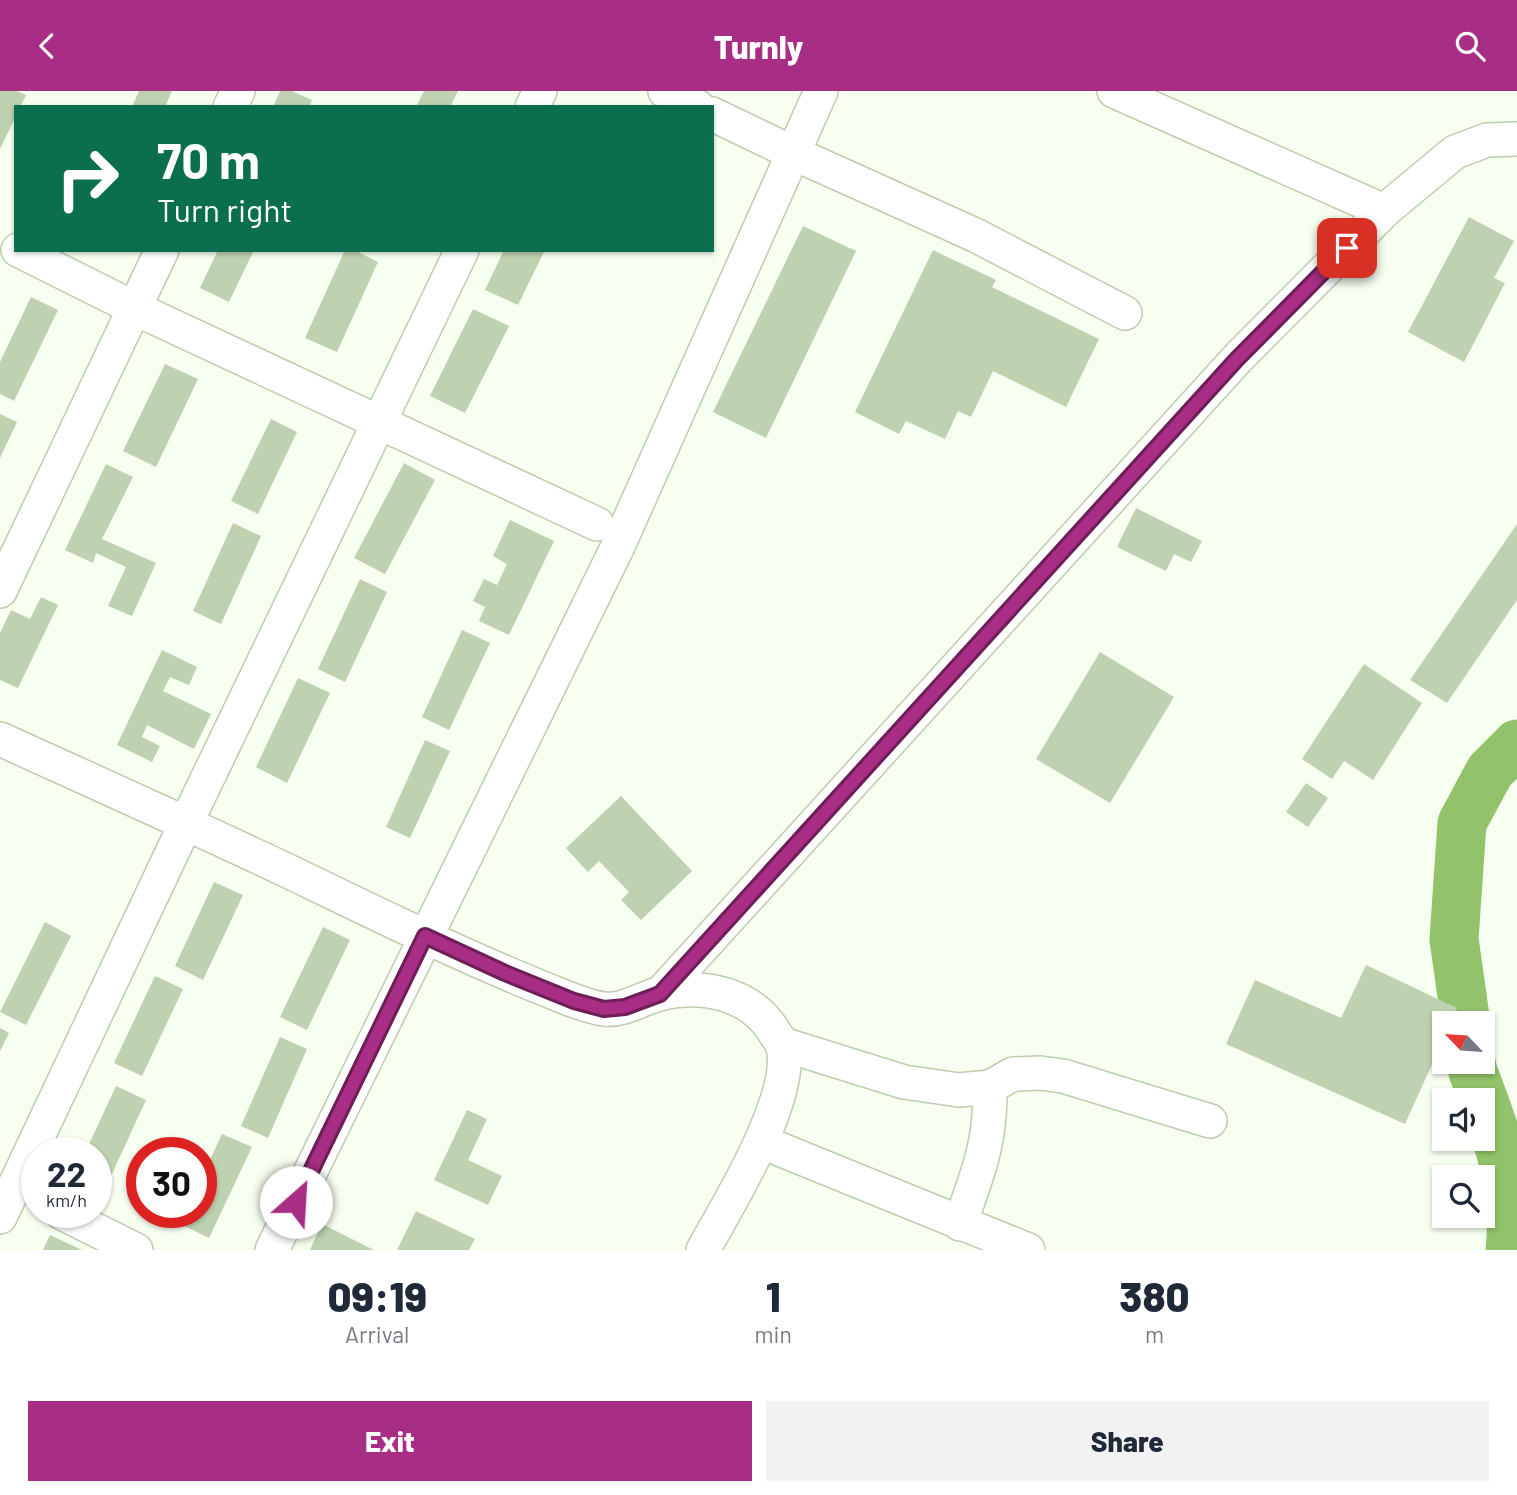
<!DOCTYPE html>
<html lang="en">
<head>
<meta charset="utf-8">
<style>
	:root { --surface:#fff; --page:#f2f2f3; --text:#1f2937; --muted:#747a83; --accent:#a72e84 }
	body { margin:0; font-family:Barlow,sans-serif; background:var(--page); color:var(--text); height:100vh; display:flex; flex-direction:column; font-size:26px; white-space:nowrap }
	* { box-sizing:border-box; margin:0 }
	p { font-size:23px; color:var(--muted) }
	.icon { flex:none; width:38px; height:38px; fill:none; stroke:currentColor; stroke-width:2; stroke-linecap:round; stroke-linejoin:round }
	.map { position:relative; height:1159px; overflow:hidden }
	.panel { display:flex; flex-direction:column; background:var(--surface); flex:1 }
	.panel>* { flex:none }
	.top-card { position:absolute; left:14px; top:14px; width:700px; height:147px; border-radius:0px; box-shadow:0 2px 5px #0004; background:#0b6e4f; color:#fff; overflow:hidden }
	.needle { width:46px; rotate:295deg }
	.controls { position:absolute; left:1432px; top:920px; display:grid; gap:14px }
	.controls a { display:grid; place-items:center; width:63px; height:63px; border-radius:0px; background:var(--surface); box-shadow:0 2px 5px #0004; font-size:35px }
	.speed { position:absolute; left:21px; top:1046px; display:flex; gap:14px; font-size:35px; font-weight:700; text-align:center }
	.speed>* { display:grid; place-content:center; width:91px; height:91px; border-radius:50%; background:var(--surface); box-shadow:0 2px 5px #0004; line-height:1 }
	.speed small { font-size:18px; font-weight:400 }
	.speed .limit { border:10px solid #d22; background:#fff; color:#111 }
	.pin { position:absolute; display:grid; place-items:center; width:60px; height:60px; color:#fff; margin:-30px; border-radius:14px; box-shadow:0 4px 10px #0006 }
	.me { position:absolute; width:77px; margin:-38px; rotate:26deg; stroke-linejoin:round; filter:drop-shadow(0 0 5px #0008) }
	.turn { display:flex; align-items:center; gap:24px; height:147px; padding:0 28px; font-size:32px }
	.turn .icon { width:91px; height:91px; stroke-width:2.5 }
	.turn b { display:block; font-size:49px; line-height:60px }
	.eta { display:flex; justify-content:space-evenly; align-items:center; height:119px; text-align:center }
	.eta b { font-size:42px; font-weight:800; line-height:49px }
	.action { display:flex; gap:14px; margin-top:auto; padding:14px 28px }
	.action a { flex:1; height:80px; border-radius:0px; background:var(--accent); color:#fff; font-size:28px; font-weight:800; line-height:80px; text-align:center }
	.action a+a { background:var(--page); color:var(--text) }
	header { display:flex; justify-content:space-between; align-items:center; height:91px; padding:0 28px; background:var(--accent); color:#fff; font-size:32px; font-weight:800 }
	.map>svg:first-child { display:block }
</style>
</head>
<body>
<header><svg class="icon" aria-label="back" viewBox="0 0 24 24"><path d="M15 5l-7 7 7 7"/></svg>Turnly<svg class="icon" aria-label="search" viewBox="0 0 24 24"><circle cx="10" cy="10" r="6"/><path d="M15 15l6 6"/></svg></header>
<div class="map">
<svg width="1517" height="1159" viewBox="0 0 1517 1159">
	<rect width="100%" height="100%" fill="#f7fff1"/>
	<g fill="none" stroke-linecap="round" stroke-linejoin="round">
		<!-- river -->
		<g stroke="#92c26b" stroke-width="49">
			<path d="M1466,933L1454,848L1462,732L1490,680L1517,653"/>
			<path d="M1471,971L1473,981C1495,1037 1517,1098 1510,1159"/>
		</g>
	</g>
	<!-- building -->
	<g fill="#bed1b0">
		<path d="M0,0H17L26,4L20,16H16V25L0,58Z"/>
		<path d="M139,0H172L165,16H132Z"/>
		<path d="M280,0H292L312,9L309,16H273Z"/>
		<path d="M424,0H458L450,16H416Z"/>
		<path d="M1469,126L1514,150L1494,187L1505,192L1464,271L1408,241Z"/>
		<path d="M803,135L856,160L766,347L713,321Z"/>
		<path d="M218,159H254L229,211L200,197Z"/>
		<path d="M345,159H354L378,171L337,261L305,247Z"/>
		<path d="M504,159H545L518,214L485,199Z"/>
		<path d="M933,159L996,189L992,196L1099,248L1066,316L993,280L971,326L958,320L945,348L906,330L899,343L855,321Z"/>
		<path d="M31,206L58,219L14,310L0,303V271Z"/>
		<path d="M473,218L509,235L465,322L430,305Z"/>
		<path d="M165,273L198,288L156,376L123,360Z"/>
		<path d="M0,323L17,331L0,367Z"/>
		<path d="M271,328L297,341L258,423L231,410Z"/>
		<path d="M404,372L435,389L385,483L354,467Z"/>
		<path d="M106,373L133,386L102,448L156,472L132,525L108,515L126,476L96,462L93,472L65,459Z"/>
		<path d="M1136,417L1202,450L1191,471L1174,463L1166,480L1117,456Z"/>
		<path d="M510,429L554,450L509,544L479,530L485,516L473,510L484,488L497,494L507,473L493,465Z"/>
		<path d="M233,432L261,445L221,533L193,520Z"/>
		<path d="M1517,433V509L1447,612L1410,589Z"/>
		<path d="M360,488L387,501L345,591L318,578Z"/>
		<path d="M41,506L58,514L18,597L0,589V542L11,519L30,528Z"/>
		<path d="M462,539L490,552L449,639L422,626Z"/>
		<path d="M162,559L197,576L189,594L170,586L163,600L211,623L194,658L147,634L142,646L160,655L152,671L117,654Z"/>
		<path d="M1100,561L1174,606L1110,712L1036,668Z"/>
		<path d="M1364,573L1422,612L1373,689L1344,670L1332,688L1302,668Z"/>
		<path d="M298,587L330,602L287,692L256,676Z"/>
		<path d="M425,649L450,660L410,747L386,736Z"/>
		<path d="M1306,692L1328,707L1308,736L1286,721Z"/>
		<path d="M621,705L692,780L641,829L621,809L629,801L599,770L588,781L566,757Z"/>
		<path d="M214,791L243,804L203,889L175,875Z"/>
		<path d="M45,831L71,845L26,934L0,921Z"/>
		<path d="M323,836L350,849L307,939L280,926Z"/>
		<path d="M1366,874L1457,917L1450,933H1444V947L1405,1033L1226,953L1255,889L1341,927Z"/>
		<path d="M155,885L183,898L142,985L114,972Z"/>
		<path d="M0,937L9,942L0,960Z"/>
		<path d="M280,946L307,958L268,1047L241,1035Z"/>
		<path d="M116,995L146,1009L105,1098L96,1094V1062H85Z"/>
		<path d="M467,1019L487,1028L468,1069L502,1085L488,1114L434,1089Z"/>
		<path d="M222,1043L252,1056L209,1147L180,1133L185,1122H201V1088Z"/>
		<path d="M416,1120L475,1148L469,1159H397Z"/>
		<path d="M322,1133L374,1159H310Z"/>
		<path d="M50,1144L82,1159H43Z"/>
	</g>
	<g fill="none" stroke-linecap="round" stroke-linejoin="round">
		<!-- minor casing -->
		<g stroke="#bbceae" stroke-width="36">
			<g id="minor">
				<path d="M665,0L698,16"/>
				<path d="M1114,0L1384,120"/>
				<path d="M230,16L238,0"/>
				<path d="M532,16L540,0"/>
				<path d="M712,23L793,62L975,144L1125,222"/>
				<path d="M18,159L134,217L597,433"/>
				<path d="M0,500L162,159"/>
				<path d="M0,648C97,692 193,735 288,780C377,823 466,867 557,903C572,909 588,916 604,918C625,920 642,907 662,902C703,893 749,902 773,939C775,943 780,949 782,953C798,1001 727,1116 703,1159"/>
				<path d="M660,903L1237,268L1384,120L1455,61L1487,49L1517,48"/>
				<path d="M782,953L904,991L959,999L990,996L1013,983L1040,982L1063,985L1210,1030"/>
				<path d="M762,1051L1028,1159"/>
				<path d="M62,1122L136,1159"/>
				<path d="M0,1126L186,732L462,159"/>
				<path d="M960,1133C978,1081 991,1052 990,996"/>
				<path d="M272,1159L618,455L821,0"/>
			</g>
		</g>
		<!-- minor -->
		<use href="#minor" stroke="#fff" stroke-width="33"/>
	</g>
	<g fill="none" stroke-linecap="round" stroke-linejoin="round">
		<!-- route casing -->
		<g stroke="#6d1e56" stroke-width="18">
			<path id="route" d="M296,1111L425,845L505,882L574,910L604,918L625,916L660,903L1237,268L1347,157"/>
		</g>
		<!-- route -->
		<use href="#route" stroke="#a72e84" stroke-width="12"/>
	</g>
</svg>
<div class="controls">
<a><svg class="needle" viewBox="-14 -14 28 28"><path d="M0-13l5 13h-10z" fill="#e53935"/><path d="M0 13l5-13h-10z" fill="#747a83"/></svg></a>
<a><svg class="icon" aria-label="sound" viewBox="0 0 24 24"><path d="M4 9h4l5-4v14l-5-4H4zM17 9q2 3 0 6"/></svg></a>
<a><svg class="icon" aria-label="search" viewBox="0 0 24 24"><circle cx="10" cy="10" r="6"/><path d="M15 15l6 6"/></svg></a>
</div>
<div class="speed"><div>22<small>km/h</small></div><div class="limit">30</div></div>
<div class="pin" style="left:1347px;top:157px;background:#d93025"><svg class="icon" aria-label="arrive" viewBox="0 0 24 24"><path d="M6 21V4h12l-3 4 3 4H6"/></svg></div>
<svg class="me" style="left:296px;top:1111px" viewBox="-20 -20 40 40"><circle r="19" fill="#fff"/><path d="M0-13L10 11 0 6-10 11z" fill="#a72e84"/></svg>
<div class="top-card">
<div class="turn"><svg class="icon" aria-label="right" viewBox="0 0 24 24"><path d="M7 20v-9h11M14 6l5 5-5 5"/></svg><div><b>70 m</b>Turn right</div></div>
</div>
</div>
<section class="panel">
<div class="eta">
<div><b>09:19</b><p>Arrival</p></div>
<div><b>1</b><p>min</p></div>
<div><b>380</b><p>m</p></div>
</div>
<div class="action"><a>Exit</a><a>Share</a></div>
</section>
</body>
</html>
